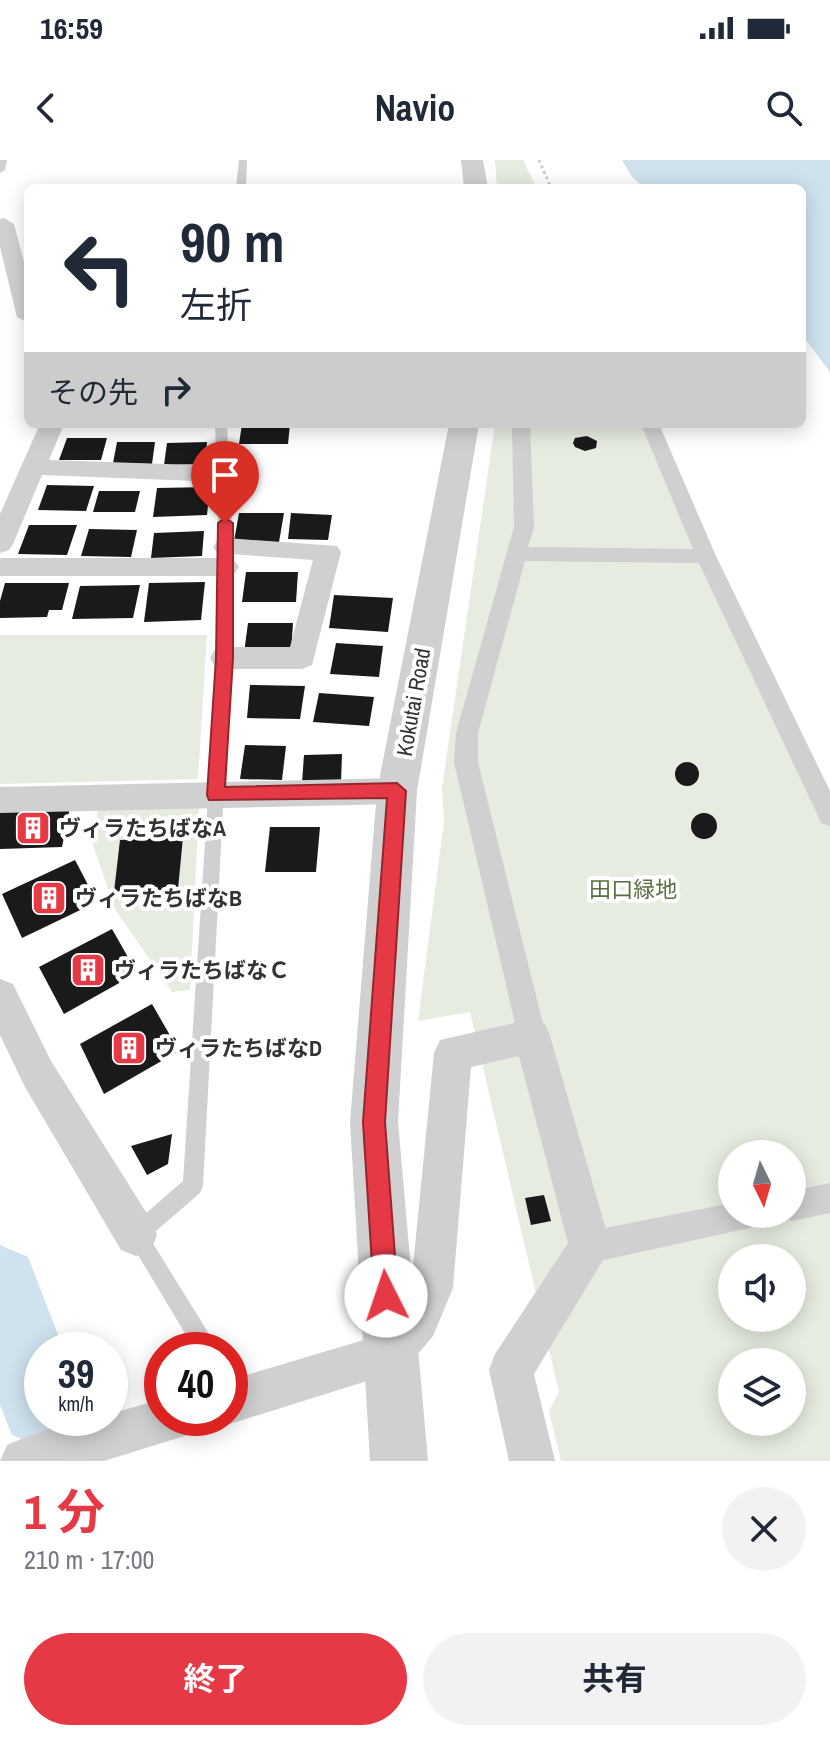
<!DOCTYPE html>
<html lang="ja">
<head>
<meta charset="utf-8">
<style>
	:root { --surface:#fff; --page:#f2f2f3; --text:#1f2937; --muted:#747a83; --accent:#e63946 }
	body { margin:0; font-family:"Archivo Narrow","Noto Sans JP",sans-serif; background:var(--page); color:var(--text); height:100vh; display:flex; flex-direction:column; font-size:30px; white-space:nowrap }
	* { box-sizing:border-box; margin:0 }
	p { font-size:26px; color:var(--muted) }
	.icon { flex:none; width:44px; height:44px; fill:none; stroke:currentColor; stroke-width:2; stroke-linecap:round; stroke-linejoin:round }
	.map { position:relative; height:1301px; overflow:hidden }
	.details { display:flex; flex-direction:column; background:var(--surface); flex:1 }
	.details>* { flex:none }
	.top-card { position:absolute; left:24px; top:24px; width:782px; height:244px; border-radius:12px; box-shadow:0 4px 20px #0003; background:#fff; color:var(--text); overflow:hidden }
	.needle { width:52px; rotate:175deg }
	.tools { position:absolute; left:718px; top:980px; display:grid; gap:16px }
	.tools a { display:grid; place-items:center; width:88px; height:88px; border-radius:50%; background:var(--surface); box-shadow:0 4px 20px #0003; font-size:40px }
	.speed { position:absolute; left:24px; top:1172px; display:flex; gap:16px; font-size:40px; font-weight:700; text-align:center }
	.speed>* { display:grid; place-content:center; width:104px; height:104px; border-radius:50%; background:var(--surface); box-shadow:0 4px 20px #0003; line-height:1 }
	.speed small { font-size:20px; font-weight:400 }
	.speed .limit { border:12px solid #d22; background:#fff; color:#111 }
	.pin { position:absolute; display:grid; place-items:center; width:68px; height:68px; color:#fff; margin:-82px -34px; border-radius:50% 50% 50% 0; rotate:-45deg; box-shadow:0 0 8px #0007 }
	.pin .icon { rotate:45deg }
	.me { position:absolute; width:88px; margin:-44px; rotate:356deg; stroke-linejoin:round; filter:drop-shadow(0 0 6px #0008) }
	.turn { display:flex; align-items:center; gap:28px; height:168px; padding:0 24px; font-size:36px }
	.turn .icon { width:104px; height:104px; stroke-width:2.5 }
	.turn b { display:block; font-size:56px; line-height:68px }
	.then { display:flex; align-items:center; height:76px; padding:0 24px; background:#0003; gap:16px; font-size:30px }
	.round { display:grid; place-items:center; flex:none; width:84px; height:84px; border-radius:42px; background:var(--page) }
	.head { display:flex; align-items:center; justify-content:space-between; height:136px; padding:0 24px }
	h1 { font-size:48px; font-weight:700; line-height:60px; color:var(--accent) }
	.primary-button { display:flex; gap:16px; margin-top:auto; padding:16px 24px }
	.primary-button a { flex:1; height:92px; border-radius:48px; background:var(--accent); color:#fff; font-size:32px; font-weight:700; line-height:92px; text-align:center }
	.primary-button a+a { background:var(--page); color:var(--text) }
	.status { display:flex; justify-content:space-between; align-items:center; height:56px; padding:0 40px; background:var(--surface); direction:ltr }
	.status svg { height:22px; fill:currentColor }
	header { display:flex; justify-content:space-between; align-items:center; height:104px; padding:0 24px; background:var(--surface); font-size:36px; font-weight:700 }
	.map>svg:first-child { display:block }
</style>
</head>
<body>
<div class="status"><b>16:59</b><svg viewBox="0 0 49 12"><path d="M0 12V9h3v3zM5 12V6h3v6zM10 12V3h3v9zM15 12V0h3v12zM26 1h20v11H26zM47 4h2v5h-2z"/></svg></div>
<header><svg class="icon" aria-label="back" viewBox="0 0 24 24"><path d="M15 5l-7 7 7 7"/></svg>Navio<svg class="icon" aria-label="search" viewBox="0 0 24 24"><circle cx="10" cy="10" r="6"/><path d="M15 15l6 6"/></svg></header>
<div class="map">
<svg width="830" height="1301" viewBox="0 0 830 1301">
	<rect width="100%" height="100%" fill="#fff"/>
	<!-- green -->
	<g fill="#e6ecdf" fill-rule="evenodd">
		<path d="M495,0H523L537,28H497Z"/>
		<path d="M495,264H650L830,642V1301H561L549,1251L559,1232L470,852L418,861L444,661L442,628ZM732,994H792V1054H732ZM732,1098H792V1158H732ZM732,1202H792V1262H732Z"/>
		<path d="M0,475H207L198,619L0,624Z"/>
		<path d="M199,646L190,830L172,832L115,749L93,685L98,650Z"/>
	</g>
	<!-- water -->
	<path fill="#cfe2ee" d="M622,0H830V212L802,175V28H644L632,17Z"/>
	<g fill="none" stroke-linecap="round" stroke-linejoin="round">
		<!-- river -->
		<path fill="#cfe2ee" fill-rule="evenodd" d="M0,1085L28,1097L64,1190H42V1258H79L72,1275L42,1287L12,1275L0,1245Z"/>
	</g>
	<!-- building -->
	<g fill="#1a1a1a">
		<path d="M242,264H290L288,284H239Z"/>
		<path d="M587,276L597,281L596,288L585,291L575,287L573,283L575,278Z"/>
		<path d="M67,278H107L101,300H59Z"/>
		<path d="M117,282H155L152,304L113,303Z"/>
		<path d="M207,282L205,304L164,305L167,283Z"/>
		<path d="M47,325L94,326L86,351L38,350Z"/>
		<path d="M210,327L207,355L153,357L157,328Z"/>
		<path d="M99,331H140L135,352H93Z"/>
		<path d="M239,353H284L279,382L234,381Z"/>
		<path d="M291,353L332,355L328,380L288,379Z"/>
		<path d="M29,365H77L67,395L18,394Z"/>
		<path d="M89,369L137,370L131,397L81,396Z"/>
		<path d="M204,371L202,396L151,398L154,373Z"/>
		<path d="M246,412H298L296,442H242Z"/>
		<path d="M205,422L201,460L144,462L149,423Z"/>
		<path d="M5,423H69L62,450H49L47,457L0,458V441Z"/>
		<path d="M140,425L133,458L72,459L80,426Z"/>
		<path d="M334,435L393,438L388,472L329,468Z"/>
		<path d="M248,463H293L291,493H244Z"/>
		<path d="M336,483L383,486L379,517L330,514Z"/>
		<path d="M250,525L305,526L300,559L247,558Z"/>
		<path d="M319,533L374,537L369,566L313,562Z"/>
		<path d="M245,585L286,586L282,620L240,619Z"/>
		<path d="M342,594L341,623H302L304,595Z"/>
		<circle cx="687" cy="614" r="12"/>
		<path d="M70,647L62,687L0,689V650Z"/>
		<circle cx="704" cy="666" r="13"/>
		<path d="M270,667H320L316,712H265Z"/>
		<path d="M183,677L178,729L114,732L120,680Z"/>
		<path d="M75,700L97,742L22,778L2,734Z"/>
		<path d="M112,769L137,813L64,854L39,807Z"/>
		<path d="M152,844L179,891L104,934L80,884Z"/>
		<path d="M172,974L168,1004L147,1015L131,986Z"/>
		<path d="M544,1035L551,1061L531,1065L525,1038Z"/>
	</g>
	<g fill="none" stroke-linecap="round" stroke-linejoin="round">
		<!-- path -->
		<path stroke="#cdcdcd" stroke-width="3" stroke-dasharray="3 3" stroke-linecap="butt" d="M539,0L551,28"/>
		<!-- service -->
		<g fill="#d0d0d0" fill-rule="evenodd">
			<path d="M0,0H7L5,10L0,13Z"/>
			<path d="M239,0H247L246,28H236Z"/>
			<path d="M215,264H227L233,387L231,498L203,1026L200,1033L149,1077L219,1190H195L126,1075L129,1068L183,1021L217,498L219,387Z"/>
		</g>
		<!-- pedestrian -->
		<g fill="#d0d0d0" fill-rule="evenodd">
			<path d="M512,264H530L534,367L528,387L693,389L641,264H659L716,396L830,631V666L821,663L818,656L699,403L525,401L478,573V602L546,876L542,885L532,889L522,885L518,876L454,602L456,573L514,367Z"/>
			<path d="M830,1023V1053L792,1061L781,1057L780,1054H792V1031Z"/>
			<path d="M732,1043V1054H767L763,1065L590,1103L579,1098L574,1087L579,1076L590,1071Z"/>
		</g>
		<!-- minor -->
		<g fill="#d0d0d0" fill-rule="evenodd">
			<path d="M4,58L14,64L28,117V163L17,157L0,87V59Z"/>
			<path d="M40,264H64L49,300L223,306L232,308L235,314L232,320L223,322L42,315L13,384L9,390L0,393V354Z"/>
			<path d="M226,378L337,386L341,392L312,505L302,509H224L214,505L210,498L214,491L224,487H290L313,400L217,393L213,387L217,381Z"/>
			<path d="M0,398H226L235,401L239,407L235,413L226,416H0Z"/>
			<path d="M397,618L408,622L413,631L408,640L397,644L0,653V627Z"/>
			<path d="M0,819L13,824L51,901L151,1060L157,1075L151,1090L136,1096L121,1090L25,927L0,875Z"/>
			<path d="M532,859L545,864L550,876L611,1087L534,1214L555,1301H509L489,1210L495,1194L568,1083L519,896L471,907L453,1128L433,1176L405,1209L230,1264L215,1258H230V1220L377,1176L403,1146L411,1127L434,893L440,880Z"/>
			<path d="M162,1239V1258H198L191,1274L104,1301H0L7,1285C38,1272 76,1258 110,1258V1254Z"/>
		</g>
		<!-- tertiary -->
		<g fill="#d0d0d0" fill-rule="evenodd">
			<path d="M461,0H483L488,28H464Z"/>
			<path d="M449,264H479L417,631L398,962L428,1301H370L350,962L377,631Z"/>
		</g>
	</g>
	<!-- route -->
	<path fill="#e63946" stroke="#96252e" stroke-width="2" d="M225,358L233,363V498L225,627L397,623L406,631L385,962L398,1136L395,1145L386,1148L378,1145L374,1136L363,962L387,638L209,640L207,635L216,498L218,363Z"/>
	<!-- icons -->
	<defs>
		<g id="building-square" transform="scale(1.8)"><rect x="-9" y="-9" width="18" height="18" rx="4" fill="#e63946" stroke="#fff"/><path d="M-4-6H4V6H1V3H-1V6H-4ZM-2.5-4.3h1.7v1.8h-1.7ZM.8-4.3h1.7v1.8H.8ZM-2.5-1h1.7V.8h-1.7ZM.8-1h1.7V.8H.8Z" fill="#fff"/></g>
	</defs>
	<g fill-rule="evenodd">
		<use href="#building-square" x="33" y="668"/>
		<use href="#building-square" x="49" y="738"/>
		<use href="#building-square" x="88" y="810"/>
		<use href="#building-square" x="129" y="888"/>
	</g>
	<g text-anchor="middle" stroke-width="8" stroke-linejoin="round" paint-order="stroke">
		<!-- street labels -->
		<g font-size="22" fill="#333" stroke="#fff">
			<text transform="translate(413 542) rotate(-80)" y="8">Kokutai Road</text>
		</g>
		<!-- poi labels -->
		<g font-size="22" font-weight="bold" fill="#333" stroke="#fff" text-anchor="start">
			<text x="59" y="676">ヴィラたちばなA</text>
			<text x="75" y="746">ヴィラたちばなB</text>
			<text x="114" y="818">ヴィラたちばなＣ</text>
			<text x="155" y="896">ヴィラたちばなD</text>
		</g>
		<!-- park labels -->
		<g font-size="22" fill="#56703f" stroke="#fff">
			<text x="633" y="737">田口緑地</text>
		</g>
	</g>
</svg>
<div class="tools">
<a><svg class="needle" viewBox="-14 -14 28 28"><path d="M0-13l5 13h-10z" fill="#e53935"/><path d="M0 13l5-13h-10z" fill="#747a83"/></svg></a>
<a><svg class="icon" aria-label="sound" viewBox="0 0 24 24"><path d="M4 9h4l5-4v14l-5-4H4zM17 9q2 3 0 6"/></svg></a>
<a><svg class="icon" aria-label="layers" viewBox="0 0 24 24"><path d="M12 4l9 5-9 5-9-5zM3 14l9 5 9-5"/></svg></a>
</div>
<div class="speed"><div>39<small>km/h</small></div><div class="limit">40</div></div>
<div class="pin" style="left:225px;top:363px;background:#d93025"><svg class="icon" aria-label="arrive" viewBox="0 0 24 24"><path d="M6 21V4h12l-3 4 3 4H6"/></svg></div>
<svg class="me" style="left:386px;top:1136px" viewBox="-20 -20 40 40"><circle r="19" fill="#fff"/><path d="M0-13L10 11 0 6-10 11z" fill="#e63946"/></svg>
<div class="top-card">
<div class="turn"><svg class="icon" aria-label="left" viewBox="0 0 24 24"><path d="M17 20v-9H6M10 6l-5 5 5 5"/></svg><div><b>90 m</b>左折</div></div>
<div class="then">その先<svg class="icon" aria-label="right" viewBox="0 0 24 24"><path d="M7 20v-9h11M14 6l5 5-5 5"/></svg></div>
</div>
</div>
<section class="details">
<div class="head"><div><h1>1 分</h1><p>210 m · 17:00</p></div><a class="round"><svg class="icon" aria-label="close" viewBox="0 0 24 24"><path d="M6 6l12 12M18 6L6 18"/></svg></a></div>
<div class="primary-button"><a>終了</a><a>共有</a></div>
</section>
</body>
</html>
